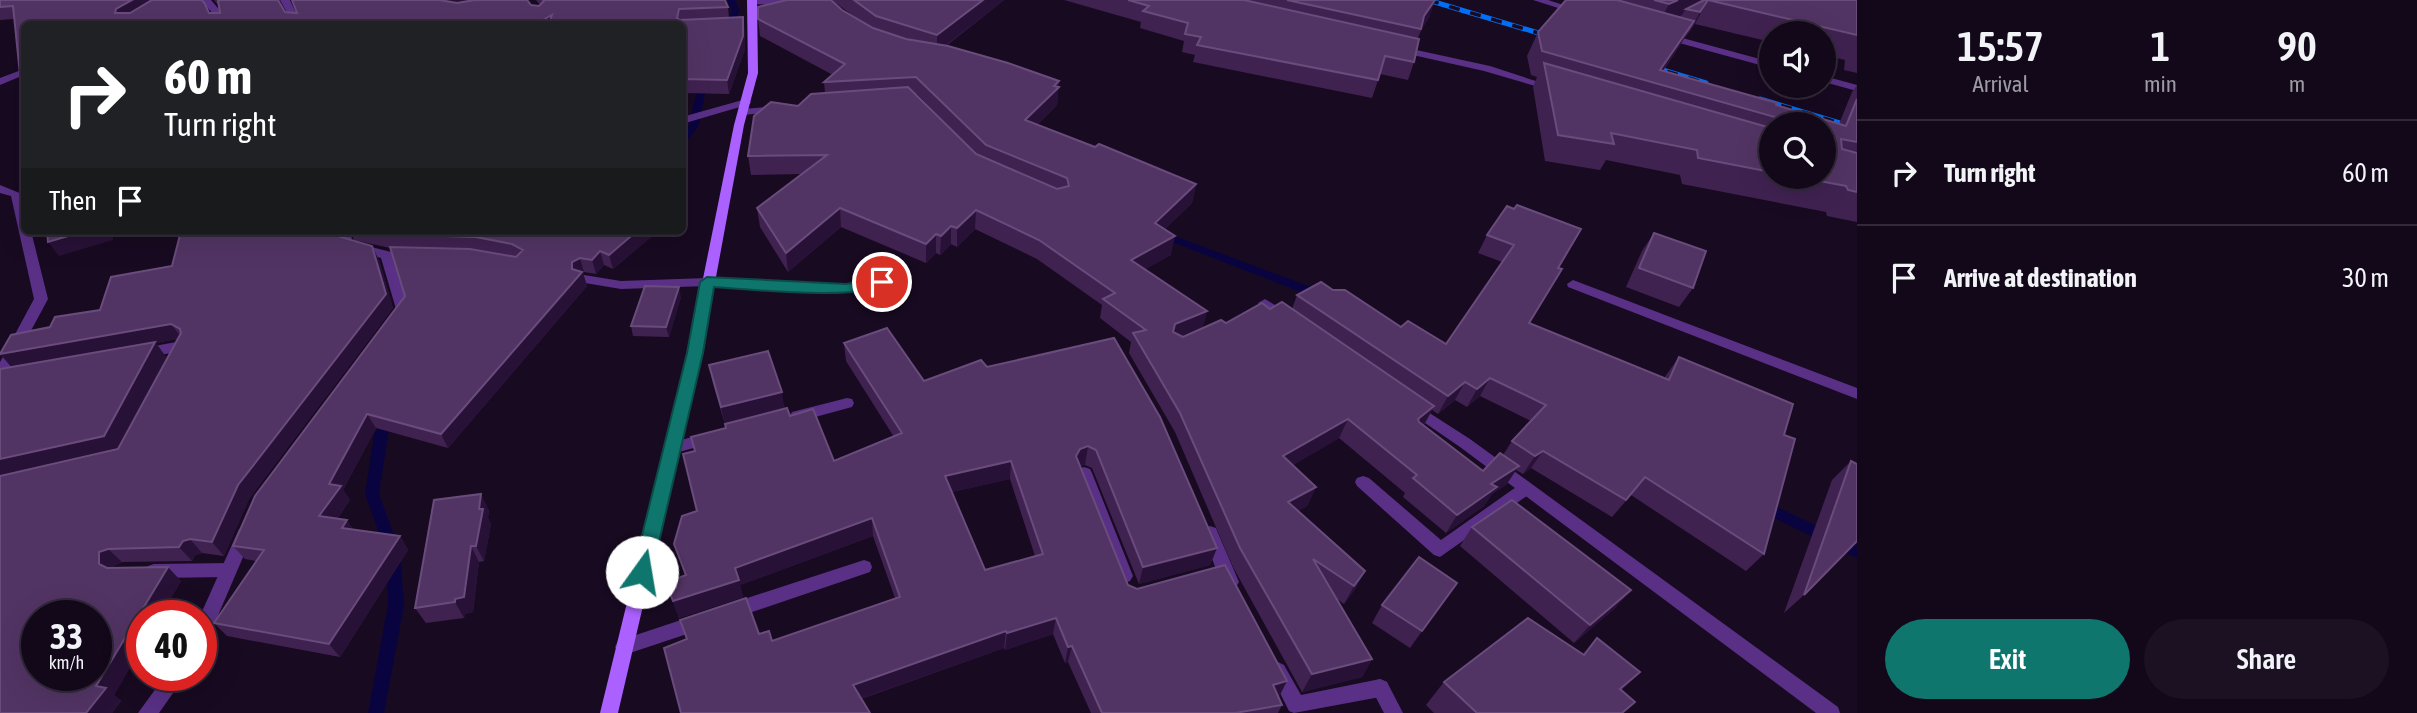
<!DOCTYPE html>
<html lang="en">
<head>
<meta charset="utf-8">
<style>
	:root { --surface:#120819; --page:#1b1122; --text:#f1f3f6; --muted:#9c9aa2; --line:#312938; --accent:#0f766e }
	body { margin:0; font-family:"Asap Condensed",sans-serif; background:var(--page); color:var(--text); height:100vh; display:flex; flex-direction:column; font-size:26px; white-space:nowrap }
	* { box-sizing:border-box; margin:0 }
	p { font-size:23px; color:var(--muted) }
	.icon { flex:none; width:38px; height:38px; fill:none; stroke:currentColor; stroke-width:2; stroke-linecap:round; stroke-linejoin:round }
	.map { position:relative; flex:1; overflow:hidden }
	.drawer { display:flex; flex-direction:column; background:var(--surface); width:560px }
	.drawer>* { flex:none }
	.top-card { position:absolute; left:21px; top:21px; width:665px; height:214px; border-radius:10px; box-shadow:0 7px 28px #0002,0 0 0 2px var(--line); background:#202124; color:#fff; overflow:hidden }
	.buttons { position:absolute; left:1759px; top:21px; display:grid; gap:14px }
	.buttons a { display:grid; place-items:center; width:77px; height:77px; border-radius:50%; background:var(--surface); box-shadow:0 7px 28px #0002,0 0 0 2px var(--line); font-size:35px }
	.speed { position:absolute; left:21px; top:600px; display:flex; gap:14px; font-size:35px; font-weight:700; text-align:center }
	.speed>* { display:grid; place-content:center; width:91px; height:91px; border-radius:50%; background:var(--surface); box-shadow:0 7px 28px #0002,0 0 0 2px var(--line); line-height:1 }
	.speed small { font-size:18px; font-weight:400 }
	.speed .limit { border:10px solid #d22; background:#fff; color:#111 }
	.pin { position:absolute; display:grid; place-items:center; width:60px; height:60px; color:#fff; margin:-30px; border:4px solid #fff; border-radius:50%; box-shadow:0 2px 7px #0007 }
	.me { position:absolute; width:77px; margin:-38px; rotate:13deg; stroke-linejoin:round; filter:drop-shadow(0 0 5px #0008) }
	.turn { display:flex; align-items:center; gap:24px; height:147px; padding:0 28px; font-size:32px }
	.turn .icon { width:91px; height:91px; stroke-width:2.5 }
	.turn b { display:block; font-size:49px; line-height:60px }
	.then { display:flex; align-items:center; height:66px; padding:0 28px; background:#0003; gap:14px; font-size:26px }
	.eta { display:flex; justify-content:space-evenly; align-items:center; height:119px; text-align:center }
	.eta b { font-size:42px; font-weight:600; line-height:49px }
	.button { display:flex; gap:14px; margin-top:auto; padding:14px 28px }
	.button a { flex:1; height:80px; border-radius:42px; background:var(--accent); color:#fff; font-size:28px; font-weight:600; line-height:80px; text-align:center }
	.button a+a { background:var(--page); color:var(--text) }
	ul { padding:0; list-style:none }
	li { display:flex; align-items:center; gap:21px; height:105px; padding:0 28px; border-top:2px solid var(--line) }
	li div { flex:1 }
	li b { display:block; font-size:26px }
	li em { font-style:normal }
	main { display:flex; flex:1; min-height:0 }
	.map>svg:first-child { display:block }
</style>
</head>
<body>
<main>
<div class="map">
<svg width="1857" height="713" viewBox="0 0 1857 713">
	<rect width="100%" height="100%" fill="#180a21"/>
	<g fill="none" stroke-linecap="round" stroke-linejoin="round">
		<!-- stream -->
		<g fill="#090440" fill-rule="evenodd">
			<path d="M727,0H735L740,11L727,32H724L720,30L732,11Z"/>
			<path d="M704,74L708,77L699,125L685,144L682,145V134L689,125L700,77Z"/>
			<path d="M1161,231L1324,292L1326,295L1324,298H1316L1157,236L1156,234L1157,232Z"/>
			<path d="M390,412L395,414L396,417L388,435L379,494L400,552L404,605L384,713H368L388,605L386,552L365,494L374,435L385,414Z"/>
			<path d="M1760,499L1857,545V558L1755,509L1753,505L1755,501Z"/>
		</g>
		<!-- lane -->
		<g fill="#593085" fill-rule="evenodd">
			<path d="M201,0H211L223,14L225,24H217L214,15Z"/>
			<path d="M748,0H793L798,3L793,6L752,4Z"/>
			<path d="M746,99L751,102L750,104L682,124V117Z"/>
			<path d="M780,106L784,107V111L743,115L738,112L743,109Z"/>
			<path d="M584,275L621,281L707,278L846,284L882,278L888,282L882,286L846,292L707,286L621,289L579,282L578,279Z"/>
			<path d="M182,341L189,346L182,358H172L171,353L143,358L136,353L143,348Z"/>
			<path d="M847,398L852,399L854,403L852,407L797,422L792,420L790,416L792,412Z"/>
			<path d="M710,432L715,434L718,438L715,442L672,454L667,452L664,448L667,444Z"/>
			<path d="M1084,467L1090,469L1092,473L1133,576L1130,581L1124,583L1118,581L1115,576L1076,473L1078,469Z"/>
			<path d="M1363,476L1369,478L1441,540L1519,485L1525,483L1531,485L1533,489L1531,493L1440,557L1434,555L1357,486L1355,482L1357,478Z"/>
			<path d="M1210,526L1216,528L1218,533L1239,582L1236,587L1230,589L1224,587L1221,582L1202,533L1204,528Z"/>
			<path d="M864,560L870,562L872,567L870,572L732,619L726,616L723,611L726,606L732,603Z"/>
			<path d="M229,563L235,565L237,570L235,575L229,577L154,578L148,576L146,571L148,566L154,564Z"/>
			<path d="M699,614L705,616L708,622L705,628L624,655L618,653L615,647L618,641Z"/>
			<path d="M1278,662L1284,665L1301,695L1380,679L1387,682L1389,688L1387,694L1380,697L1294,713L1289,711L1269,671L1272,665Z"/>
		</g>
		<!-- street -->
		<g fill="#593085" fill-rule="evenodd">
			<path d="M280,0H290L301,24H293Z"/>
			<path d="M1533,0H1548L1582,11L1577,14Z"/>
			<path d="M1664,33L1771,62V68L1661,38V34Z"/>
			<path d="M1398,46L1490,66L1557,88L1552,91L1484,71L1395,51V47Z"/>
			<path d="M24,69V75L0,85V78Z"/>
			<path d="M1824,76L1857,85V91L1824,82Z"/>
			<path d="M0,185L22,194L24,205V231H31L48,299L5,379L0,380V362L34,299L11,196L0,193Z"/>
			<path d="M339,231H351L352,242L391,252L410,309L402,320L397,322L390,317L396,309L381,258L342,247Z"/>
			<path d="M1573,280L1857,388V399L1568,287L1567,284Z"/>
			<path d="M1265,299L1291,315L1293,318L1291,321H1281L1260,306L1258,303Z"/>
			<path d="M1414,403L1470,439L1838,707L1840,713H1816L1460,447L1409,412L1407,408L1409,404Z"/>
			<path d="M245,527L251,529L253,534L207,641L201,643L200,616L239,529Z"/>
			<path d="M165,676H185L159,713H138Z"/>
			<path d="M1380,679L1387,682L1403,713H1384L1371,688L1373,682Z"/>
		</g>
		<!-- secondary -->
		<path fill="#ab61ff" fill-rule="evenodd" d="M747,0H757L758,73L744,125L702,353L618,713H600L688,353L734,125L748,73Z"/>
		<!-- rail casing -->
		<g stroke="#006ff5" stroke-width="5">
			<g id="rail">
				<path d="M1428,0L1555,38"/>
				<path d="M1646,65L1706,83"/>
				<path d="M1760,99L1857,128"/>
			</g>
		</g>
		<!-- rail -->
		<use href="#rail" stroke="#180a21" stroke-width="3.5" stroke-dasharray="11" stroke-linecap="butt"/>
	</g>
	<!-- wall -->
	<g fill="#402251" fill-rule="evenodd">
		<path d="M0,0L210,13H220L219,6L214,0H278L285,12L297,13L531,5L539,6L540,5L536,0H725L728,7L729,18L745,30V49L729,94L685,93L682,107V24L14,19L0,20Z"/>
		<path d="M832,0H1004L946,46L1059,81L1057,105L1037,125L1196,184L1192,203L1165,229L1171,255L1145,269L1207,311L1202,329L1226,323L1270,309H1292L1297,295L1333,290L1401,327L1446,344L1502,262L1478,253L1487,235L1507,206L1558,268L1530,323L1664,378L1679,357L1784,435L1764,554L1746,571L1631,495L1612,517L1531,468L1523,474L1516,470L1506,485L1492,494L1484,506L1446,533L1403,497L1405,493L1339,438L1293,465L1316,487L1307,506L1298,511L1365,571L1355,589L1344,604L1337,599L1372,659L1362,677L1302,692L1233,567L1175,432L1129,353L1131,342L1100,318L1102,305L1037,259L975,229L957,247L951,244L940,255L936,253L926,263L841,227L788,272L760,227L757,208L802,174L751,175L748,156L798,106L825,93L824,82L833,75L760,36L758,19L842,10L856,18ZM917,94L975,154L916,95ZM1480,396L1531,421L1512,441L1503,455L1483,471L1424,425L1432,410L1438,414L1455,400L1467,407Z"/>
		<path d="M1064,0H1433L1429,18L1422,28L1418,38L1414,62L1408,80L1380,74L1372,98L1193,62L1195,55L1182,52L1184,41L1140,28L1141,22Z"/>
		<path d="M1566,0H1857V73L1844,70L1845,60L1824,55V33H1771V42L1695,24L1686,36L1663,71L1839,124L1852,92L1857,85V222L1827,216L1826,212L1682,184L1680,175L1606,160L1600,170L1545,161L1533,87L1537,77L1531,75L1527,56L1538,32ZM1771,124H1824V177H1771Z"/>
		<path d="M337,231L339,237L379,260L393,308L249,499L224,556L202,553L195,555L192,561L122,562L114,566V568L181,581L160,616H142V647L114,695L121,701L112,713L12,367L1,355L0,357V351L1,353L50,327L100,310L172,266ZM177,339L117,449L166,357L156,343Z"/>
		<path d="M350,231H658L613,269L604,265L596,274L584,272L583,273L587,286L448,448L376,428L343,490L350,500L337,519L353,529L400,536L408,550L340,657L227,636L214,623L256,561L245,559L233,546L405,296L390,248L354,240Z"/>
		<path d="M1654,233L1693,288L1679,307L1626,287L1642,251Z"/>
		<path d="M681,297L669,337L633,336L631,326Z"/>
		<path d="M1114,338L1217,548L1210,565L1139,584L1092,468L1085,465L1080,466L1128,585L1279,698L1282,705L1278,713H1091L1068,662L1065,663L1053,634L1005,650L1004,648L861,699L687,639L680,620L759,634L772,641L895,598L873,536L740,585L743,597L679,618L666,583L685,576L674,544L697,511L695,451L726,428L713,384L709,365L784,409L790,416L834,461L894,437L846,361L844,343L924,381ZM1010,479L1035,556L985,570L952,492Z"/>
		<path d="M1851,461L1804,595L1784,613L1832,480Z"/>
		<path d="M489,510L488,518L491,524L484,561L479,562L473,612L465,614L464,618L426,623L415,608Z"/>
		<path d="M1472,527L1631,590L1615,608L1574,643L1460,546Z"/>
		<path d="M1457,583L1410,648L1372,623L1382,605Z"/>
		<path d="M1597,638L1621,690L1635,702L1623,713H1434L1426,705L1444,682L1583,654Z"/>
	</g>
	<!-- shaded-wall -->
	<g fill="#281136">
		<path d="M132,0H161L124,22L115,13L116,9Z"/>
		<path d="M440,0H484L451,5Z"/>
		<path d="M983,0H1004L937,52V35Z"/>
		<path d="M1435,0L1429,18L1421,29L1424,16Z"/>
		<path d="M1678,0H1707L1686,9L1682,15L1657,27L1669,4Z"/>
		<path d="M1708,0L1695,24L1687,36L1700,12Z"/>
		<path d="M552,15L554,24H536Z"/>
		<path d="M743,17L745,30V49L729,94L727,80Z"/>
		<path d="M1694,21L1680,45L1654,83L1660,70Z"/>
		<path d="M683,79L685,93L682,107V81Z"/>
		<path d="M1059,81L1057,105L1024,138L1025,120Z"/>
		<path d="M1196,184L1192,203L1152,242L1155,223Z"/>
		<path d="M840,208L841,227L788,272L786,253Z"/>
		<path d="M976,210L975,229L957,247V228Z"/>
		<path d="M951,226V244L940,255L941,236Z"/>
		<path d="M85,231L122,232L113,234V240L59,256L48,242Z"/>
		<path d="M333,231H337L341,250L334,235Z"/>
		<path d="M637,231H658L613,269L609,255Z"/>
		<path d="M936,234V253L926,263V244Z"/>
		<path d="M1175,236L1171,255L1128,279L1131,260Z"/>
		<path d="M372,246L379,260L393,308L249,499L224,556L212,542L238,485Z"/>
		<path d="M600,251L604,265L596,274L592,260Z"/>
		<path d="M580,258L584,272L583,273L587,286L448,448L441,434L572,269V262Z"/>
		<path d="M679,287L681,297L669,337L666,327Z"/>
		<path d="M1207,311L1202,330L1168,351L1175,324Z"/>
		<path d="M171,324L182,338L156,343L166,357L116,451L0,476V459L13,369L1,355L0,357V351L2,353Z"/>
		<path d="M1490,378L1480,396L1467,407L1477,389Z"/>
		<path d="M1465,382L1455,400L1438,414L1448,396Z"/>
		<path d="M782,392L785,411L725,426L721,407Z"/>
		<path d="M1434,406L1424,425L1408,438L1418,419Z"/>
		<path d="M367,414L376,428L343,490L350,500L329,530L319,516L329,484Z"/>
		<path d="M1348,419L1339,438L1276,475L1283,456Z"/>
		<path d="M1088,446L1085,465L1077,467L1076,456L1080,449Z"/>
		<path d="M1543,451L1531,468L1523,474L1535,456Z"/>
		<path d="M1011,461L1010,479L945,494V476Z"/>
		<path d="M1519,466L1506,485L1492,494L1484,506L1446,533L1457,515L1491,484Z"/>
		<path d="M1316,487L1307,506L1280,521L1288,502Z"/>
		<path d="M481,494L489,510L488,518L491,524L484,561L476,546L479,509Z"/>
		<path d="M872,518L873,536L740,585L743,597L679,618L673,601L735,568Z"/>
		<path d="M347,520L357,534L342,528Z"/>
		<path d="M400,536L408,550L340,657L329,644Z"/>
		<path d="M190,539L202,553L195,555L192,561L179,547L183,541Z"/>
		<path d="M471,546L479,562L473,612L465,614L464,618L455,602Z"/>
		<path d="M1217,548L1210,565L1139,584L1143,567Z"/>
		<path d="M108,549L122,562L114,566V578L99,564V552Z"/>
		<path d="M168,567L181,581L160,616H142V647L114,695L121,701L112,713H86L96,686Z"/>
		<path d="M1365,571L1355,589L1344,604L1354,586Z"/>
		<path d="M1457,583L1445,601L1410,648L1422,631Z"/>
		<path d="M1631,590L1615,608L1574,643L1590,625Z"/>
		<path d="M1056,618L1053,634L1005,650L1007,633Z"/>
		<path d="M1006,631L1004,648L854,701L853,685Z"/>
		<path d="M1072,646L1068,662L1065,663L1068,647Z"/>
		<path d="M1372,659L1362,677L1302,692L1312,674Z"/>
		<path d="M1640,672L1616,696L1620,689Z"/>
		<path d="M1287,681L1279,697L1273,685Z"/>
	</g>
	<!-- building -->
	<g fill="#523464" stroke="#694b7c" stroke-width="2" fill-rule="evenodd">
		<path d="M0,0H132L116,9L115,13H130L152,0H202L205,4L209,13H220L218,0H278L285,12L297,13L292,0H440L457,3L474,0H527L531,5L539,6L544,1L543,0H725L728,7L679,9L677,18L680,20L743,17V36L727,80L683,79L682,81V24H549L552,15L536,24H24V114L13,6L0,7Z"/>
		<path d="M787,0H831L842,10L873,28L906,39L948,46L1008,63L1059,81L1054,86L1059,87L1025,120L1095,147L1099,144L1196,184L1155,223L1175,236L1131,260L1207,311L1175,324L1173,332L1183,337L1221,320L1226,323L1262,303L1270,309L1282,302L1434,406L1418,419L1419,422L1483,471L1500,453L1519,466L1491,484L1497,487L1457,515L1413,478L1417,475L1348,419L1283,456L1316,487L1288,502L1365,571L1354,586L1313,559L1372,659L1312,674L1240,548L1180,413L1133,333L1146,330L1103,299L1115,293L1039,240L976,210L957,228L951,226L941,236L936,234L926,244L840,208L786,253L757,208L827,155L748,156L754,116L771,102L798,106L811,94L908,87L976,154L1057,189L1069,186L1067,178L986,145L916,77L824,82L845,64L758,19V7Z"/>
		<path d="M854,0H983L937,35L876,16Z"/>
		<path d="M1128,0H1244L1419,39L1414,62L1385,56L1378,80L1197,45L1201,37L1185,34L1188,23L1143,11L1149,6Z"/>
		<path d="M1287,0H1435L1424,16L1421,29Z"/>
		<path d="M1566,0H1617L1694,21L1660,70L1777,103L1776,105L1846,126L1857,99V142L1841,139L1842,149L1857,153V192L1848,190L1846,186L1798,177H1824V124H1790L1789,121L1542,51L1538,32Z"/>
		<path d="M1654,0H1678L1669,4Z"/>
		<path d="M1704,0H1857V35L1708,0L1700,12L1686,9Z"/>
		<path d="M1544,63L1771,128V172L1698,158L1697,150L1611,133L1614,144L1558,135Z"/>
		<path d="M1517,205L1581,229L1558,268L1562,269L1529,323L1669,380L1679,357L1793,404L1784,435L1795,439L1764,554L1645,477L1626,500L1543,451L1535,456L1512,441L1546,405L1490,378L1477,389L1465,382L1448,396L1297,295L1321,282L1333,290H1345L1401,327L1408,321L1446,344L1514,245L1487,235L1507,206L1514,209Z"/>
		<path d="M47,231H85L48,242Z"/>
		<path d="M181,231H333L334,235L372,246L386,294L238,485L212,542L190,539L183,541L179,547L108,549L99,552V564L107,568L168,567L96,686L106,688L86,713H0V476L118,449L181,333L180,329L171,324L0,354L11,335L50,327L55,317L100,310L111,277L172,266ZM37,616H96V676H37Z"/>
		<path d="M368,231H637L609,255L600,251L592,260L580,258L572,262V269L582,272L441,434L367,414L329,484L341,486L319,516L347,520L342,528L400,536L329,644L214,623L264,550L233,546L255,496L405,296L390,247L470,249L516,257L523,250L512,244L476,237L381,234Z"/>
		<path d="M1654,233L1706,251L1693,288L1639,268Z"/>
		<path d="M645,286L679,287L666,327L631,326Z"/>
		<path d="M887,328L924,381L981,360L987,367L1114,338L1160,417L1217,548L1143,567L1096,450L1088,446L1080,449L1076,456L1128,585L1137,589L1225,565L1287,681L1273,685L1282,705L1235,713H1102L1072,646L1068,647L1056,618L1007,633L1006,631L853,685L870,713H681L664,648L687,639L680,620L746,598L759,634L769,631L772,641L900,597L872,518L735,568L739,580L673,601L666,583L686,575L674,544L682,516L697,511L683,454L695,451L691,437L726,428L725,424L787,408L790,416L813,409L834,461L902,433L844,343ZM1011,461L1043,554L985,570L945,476Z"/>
		<path d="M155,342L104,436L0,459V369Z"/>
		<path d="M768,351L782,392L721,407L709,365Z"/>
		<path d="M1851,461L1857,464V541L1804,595Z"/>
		<path d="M481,494L479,509H483L476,546H471L464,597L455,599V602L415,608L434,500Z"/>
		<path d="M1512,500L1631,590L1590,625L1472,527Z"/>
		<path d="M1419,557L1457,583L1422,631L1382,605Z"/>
		<path d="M1528,618L1584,655L1597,638L1640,672L1620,689L1635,702L1622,713H1477L1444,682Z"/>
	</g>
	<!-- route -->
	<path fill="#0f766e" stroke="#0a4d48" stroke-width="2" d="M707,277L846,284L882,277L889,282C870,302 745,289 714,287L703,353L652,572L649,578L642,580L636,578L633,572L687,353L700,282Z"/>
</svg>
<div class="buttons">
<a><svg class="icon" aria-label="sound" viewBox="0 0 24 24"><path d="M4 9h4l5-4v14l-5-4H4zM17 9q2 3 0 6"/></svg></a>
<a><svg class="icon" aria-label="search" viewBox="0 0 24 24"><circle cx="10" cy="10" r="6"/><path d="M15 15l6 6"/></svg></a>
</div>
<div class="speed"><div>33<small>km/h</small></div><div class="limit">40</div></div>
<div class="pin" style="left:882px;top:282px;background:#d93025"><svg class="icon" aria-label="arrive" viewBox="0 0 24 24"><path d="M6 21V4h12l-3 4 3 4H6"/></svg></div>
<svg class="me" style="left:642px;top:572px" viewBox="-20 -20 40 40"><circle r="19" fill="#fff"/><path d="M0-13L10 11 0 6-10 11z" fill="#0f766e"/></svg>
<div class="top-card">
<div class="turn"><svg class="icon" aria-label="right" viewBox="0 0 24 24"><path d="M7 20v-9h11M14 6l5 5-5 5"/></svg><div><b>60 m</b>Turn right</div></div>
<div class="then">Then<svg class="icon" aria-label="arrive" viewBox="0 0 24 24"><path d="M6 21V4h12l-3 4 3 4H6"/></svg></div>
</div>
</div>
<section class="drawer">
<div class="eta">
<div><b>15:57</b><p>Arrival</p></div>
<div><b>1</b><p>min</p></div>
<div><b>90</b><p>m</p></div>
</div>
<ul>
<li><svg class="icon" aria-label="right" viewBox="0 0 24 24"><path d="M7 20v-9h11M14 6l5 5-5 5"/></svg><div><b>Turn right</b></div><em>60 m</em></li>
<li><svg class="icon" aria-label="arrive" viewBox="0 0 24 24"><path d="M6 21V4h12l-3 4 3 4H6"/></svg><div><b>Arrive at destination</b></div><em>30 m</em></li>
</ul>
<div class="button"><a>Exit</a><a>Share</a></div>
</section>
</main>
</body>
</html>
